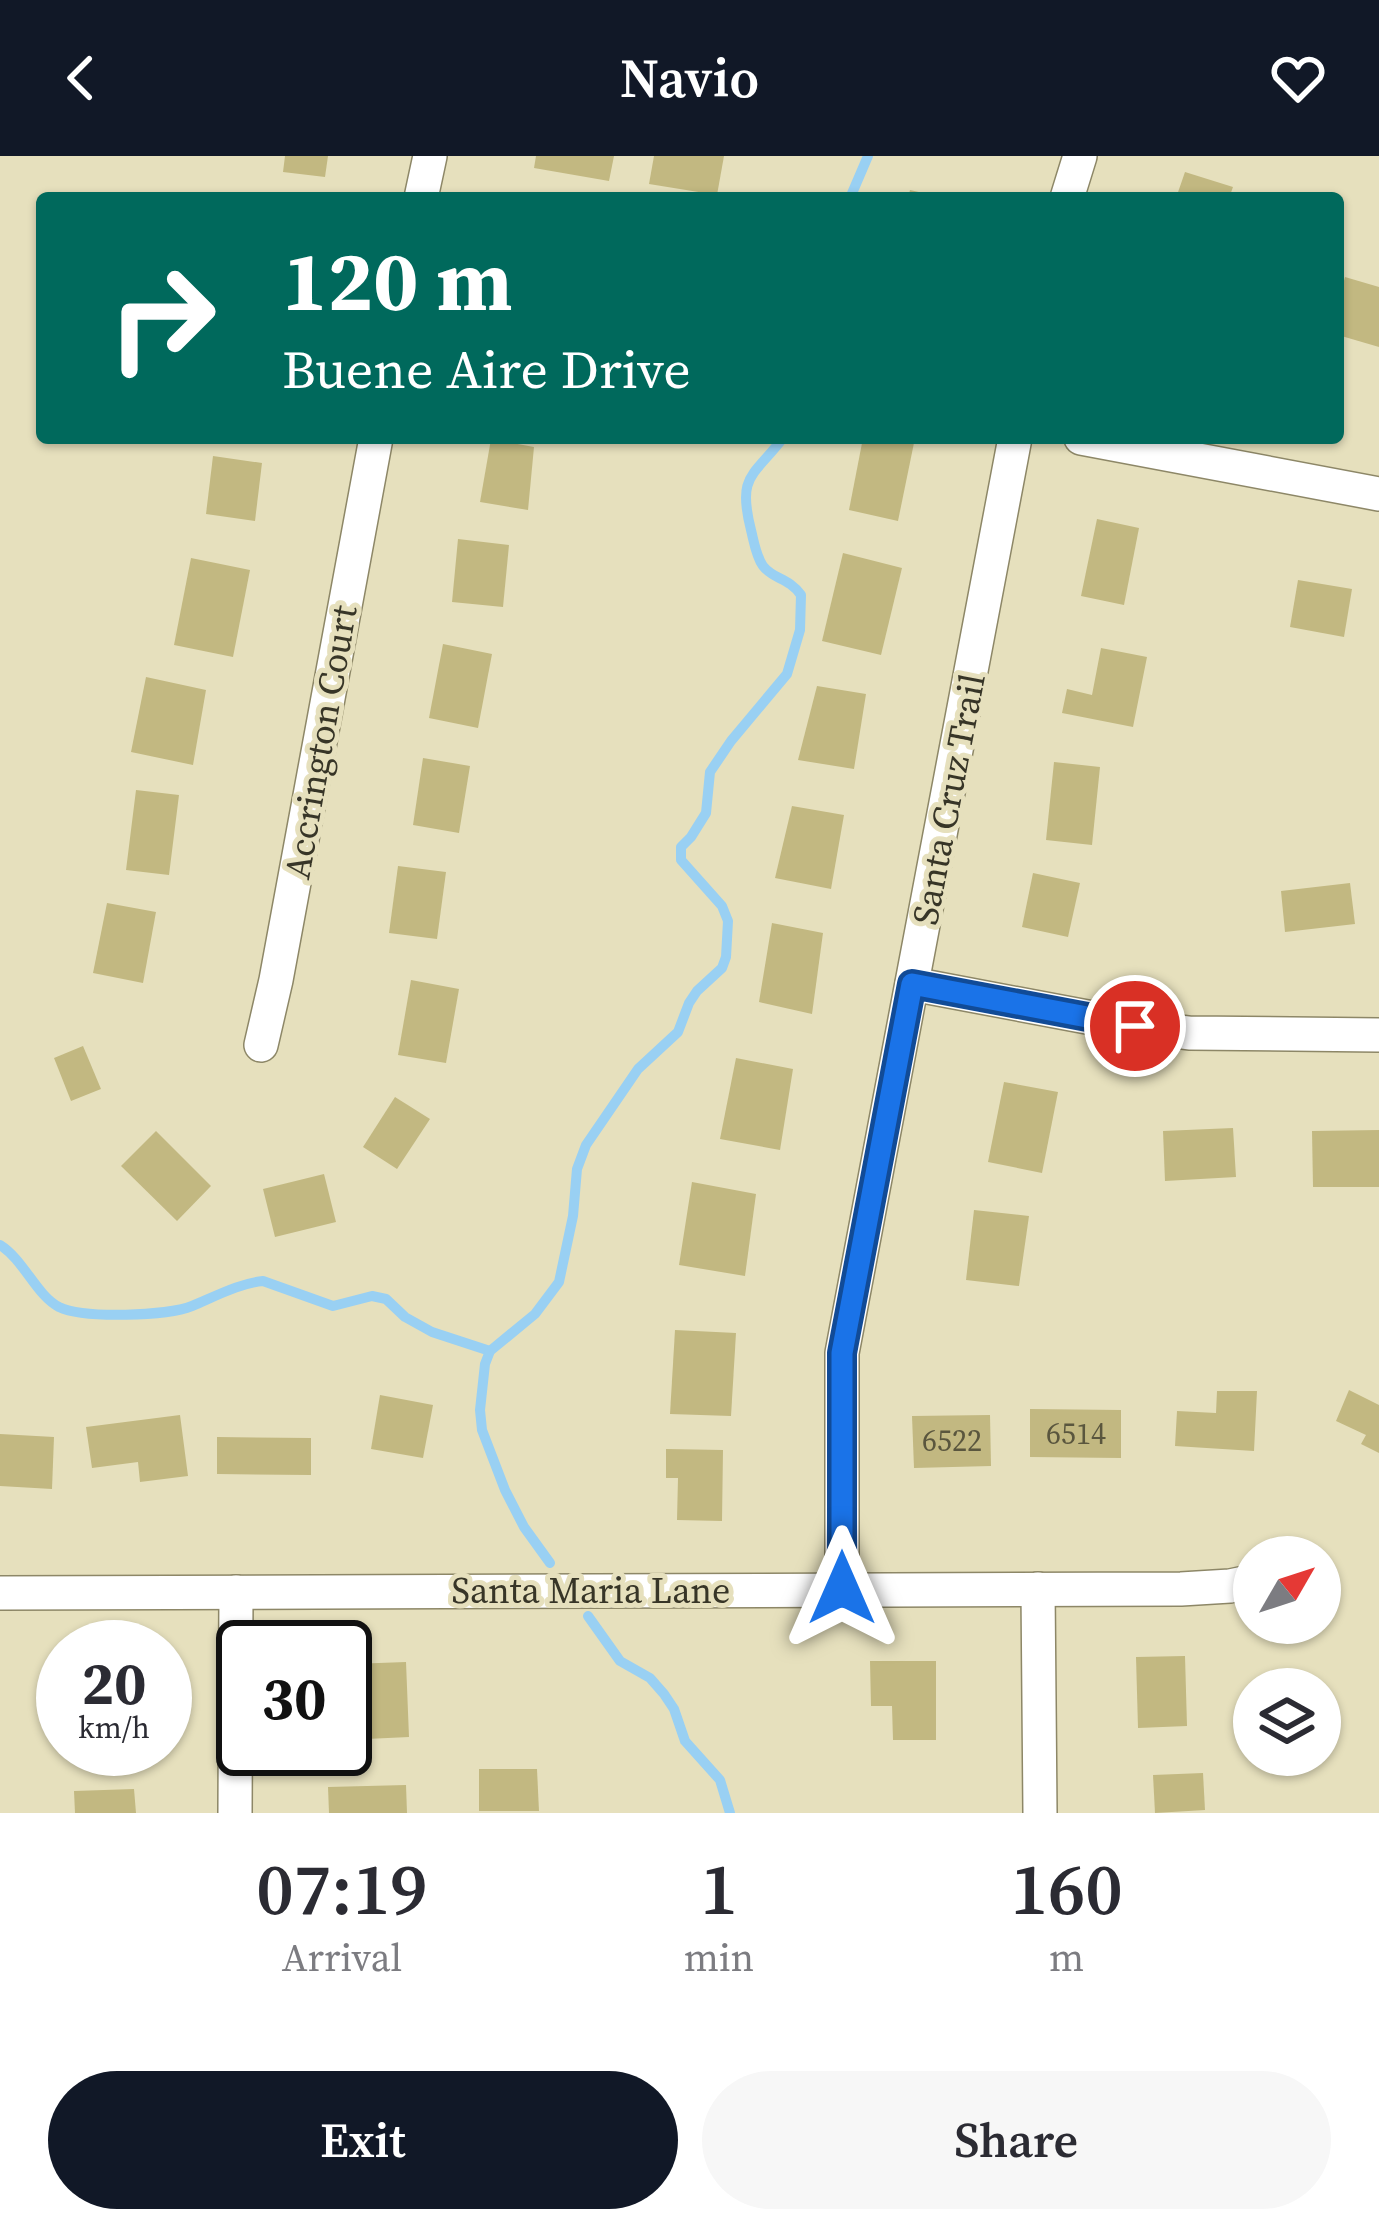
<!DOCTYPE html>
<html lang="en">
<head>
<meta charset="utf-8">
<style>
	:root { --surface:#fff; --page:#f7f7f7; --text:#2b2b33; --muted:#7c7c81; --accent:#111827 }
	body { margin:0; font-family:"Source Serif 4",serif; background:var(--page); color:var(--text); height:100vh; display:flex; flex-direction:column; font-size:45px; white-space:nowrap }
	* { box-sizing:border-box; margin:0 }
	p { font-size:39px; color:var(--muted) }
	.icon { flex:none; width:66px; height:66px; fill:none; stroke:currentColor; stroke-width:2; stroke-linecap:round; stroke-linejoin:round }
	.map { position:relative; height:1657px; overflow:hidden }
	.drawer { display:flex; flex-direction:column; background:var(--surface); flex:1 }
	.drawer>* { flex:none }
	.top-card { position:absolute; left:36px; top:36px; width:1308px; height:252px; border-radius:12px; box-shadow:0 3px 9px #0004; background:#00695c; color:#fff; overflow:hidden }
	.needle { width:78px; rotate:51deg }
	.fabs { position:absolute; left:1233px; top:1380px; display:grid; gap:24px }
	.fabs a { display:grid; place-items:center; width:108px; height:108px; border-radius:50%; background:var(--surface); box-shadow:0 3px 9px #0004; font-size:60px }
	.speed { position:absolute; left:36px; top:1464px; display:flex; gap:24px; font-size:60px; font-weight:700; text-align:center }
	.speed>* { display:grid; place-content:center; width:156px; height:156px; border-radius:50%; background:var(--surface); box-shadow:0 3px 9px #0004; line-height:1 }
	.speed small { font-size:30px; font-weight:400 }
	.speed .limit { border:6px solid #111; border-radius:18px; background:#fff; color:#111 }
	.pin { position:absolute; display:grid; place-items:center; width:102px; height:102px; color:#fff; margin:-51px; border:6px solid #fff; border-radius:50%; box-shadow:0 3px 12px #0007 }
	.me { position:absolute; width:132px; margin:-66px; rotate:0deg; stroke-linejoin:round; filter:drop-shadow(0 0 9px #0008) }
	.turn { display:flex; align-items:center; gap:42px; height:252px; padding:0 48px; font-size:54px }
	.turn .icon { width:156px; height:156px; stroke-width:2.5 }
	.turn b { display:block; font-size:84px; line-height:102px }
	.eta { display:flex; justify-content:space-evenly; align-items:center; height:204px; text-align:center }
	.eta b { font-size:72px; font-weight:600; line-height:84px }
	.action { display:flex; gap:24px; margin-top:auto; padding:24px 48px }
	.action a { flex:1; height:138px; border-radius:72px; background:var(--accent); color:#fff; font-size:48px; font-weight:600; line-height:138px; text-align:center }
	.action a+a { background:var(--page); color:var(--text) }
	header { display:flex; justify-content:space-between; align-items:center; height:156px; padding:0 48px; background:var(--accent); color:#fff; font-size:54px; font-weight:600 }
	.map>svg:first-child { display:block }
</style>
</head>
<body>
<header><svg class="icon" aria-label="back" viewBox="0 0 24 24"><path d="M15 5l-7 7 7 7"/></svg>Navio<svg class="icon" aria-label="heart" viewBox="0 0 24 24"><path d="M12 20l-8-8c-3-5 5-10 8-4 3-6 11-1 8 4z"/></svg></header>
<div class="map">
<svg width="1379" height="1657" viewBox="0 0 1379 1657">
	<rect width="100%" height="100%" fill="#e6e0bd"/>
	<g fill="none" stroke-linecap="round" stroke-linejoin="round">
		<!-- stream -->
		<g stroke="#99d0f3" stroke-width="10">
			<path d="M850,42L868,0"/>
			<path d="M0,1089C24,1104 36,1139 59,1151C84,1163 167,1160 192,1150C214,1141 240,1127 263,1125L333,1150L372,1140L386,1143L405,1161L432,1176L490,1195"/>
			<path d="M550,1407L524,1371L505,1334L482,1274L480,1254L485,1208L490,1195L535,1158L559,1126L573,1060L577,1013L586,989L638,913L678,876L689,847L697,835L722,812L726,801L728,765L722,750L681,704V691L691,681L706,657L710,616L731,585L787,518L800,474L801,439C788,421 774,424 763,410C756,400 754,386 751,374C737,319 753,321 783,282"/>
			<path d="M588,1460L620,1505L650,1522L664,1538L674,1553L685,1585L720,1624L730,1657"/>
		</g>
	</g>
	<!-- building -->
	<g fill="#c2b881">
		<path d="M285,0H328L325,21L283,16Z"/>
		<path d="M536,0H614L609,25L534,12Z"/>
		<path d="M654,0H724L717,39L649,28Z"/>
		<path d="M1185,16L1233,31L1229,42H1176Z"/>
		<path d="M910,34L936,40V42H908Z"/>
		<path d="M1345,121L1379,131V191L1338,179V146Z"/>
		<path d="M863,282H915L898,365L849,354Z"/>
		<path d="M491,283L534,291L528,354L480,346Z"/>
		<path d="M213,300L262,307L255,365L206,358Z"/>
		<path d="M1097,363L1139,372L1124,449L1081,440Z"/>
		<path d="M458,383L509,389L503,451L452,446Z"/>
		<path d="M843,397L902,412L881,499L822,485Z"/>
		<path d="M191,402L250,414L233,501L174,489Z"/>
		<path d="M1298,424L1352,433L1344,481L1290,471Z"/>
		<path d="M443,488L492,498L478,572L429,562Z"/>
		<path d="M1101,492L1147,501L1133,571L1062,557L1067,533L1092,539Z"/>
		<path d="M146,521L206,534L193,609L131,596Z"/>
		<path d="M817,530L866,538L854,613L798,604Z"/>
		<path d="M423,602L470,610L459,677L413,669Z"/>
		<path d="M1054,606L1100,611L1092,689L1046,684Z"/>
		<path d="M136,634L179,639L169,719L126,714Z"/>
		<path d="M792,650L844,659L831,733L775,722Z"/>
		<path d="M398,710L446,716L437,783L389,777Z"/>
		<path d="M1033,717L1080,727L1068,781L1022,771Z"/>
		<path d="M1350,727L1355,768L1285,776L1281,735Z"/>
		<path d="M107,747L156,756L143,827L93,817Z"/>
		<path d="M772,767L823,777L812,858L759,846Z"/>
		<path d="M411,824L459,833L446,907L398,899Z"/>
		<path d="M83,890L101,933L71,945L54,902Z"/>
		<path d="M736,902L793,913L780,994L720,983Z"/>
		<path d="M1004,926L1058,936L1042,1017L988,1006Z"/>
		<path d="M395,941L430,963L397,1013L363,991Z"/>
		<path d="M1233,972L1236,1021L1165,1025L1163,975Z"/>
		<path d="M1379,974V1031H1313L1312,975Z"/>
		<path d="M156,975L211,1030L177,1065L121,1010Z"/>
		<path d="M324,1018L336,1066L275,1081L263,1033Z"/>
		<path d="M692,1026L756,1038L745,1120L679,1109Z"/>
		<path d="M974,1054L1029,1060L1019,1130L966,1124Z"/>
		<path d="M675,1174L736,1177L731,1260L670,1258Z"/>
		<path d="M1349,1234L1379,1249V1297L1361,1288L1366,1279L1336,1265Z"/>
		<path d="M1217,1235H1257L1254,1295L1175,1290L1177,1255L1216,1257Z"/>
		<path d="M380,1239L433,1249L423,1302L371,1293Z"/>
		<path d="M1030,1253L1121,1254V1302L1030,1301Z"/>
		<path d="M180,1259L188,1320L140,1326L138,1306L92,1312L86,1271Z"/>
		<path d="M990,1259L991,1310L914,1312L912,1260Z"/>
		<path d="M0,1278L54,1281L52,1333L0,1330Z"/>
		<path d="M217,1281L311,1282V1319L217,1318Z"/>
		<path d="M666,1293L723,1294L722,1365L677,1364L678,1322H666Z"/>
		<path d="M1185,1500L1187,1570L1138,1572L1136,1501Z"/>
		<path d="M870,1505H936V1584H893L892,1550H871Z"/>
		<path d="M406,1506L409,1581L345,1584V1556L353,1555L351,1508Z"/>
		<path d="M479,1613H537L539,1655H479Z"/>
		<path d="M1203,1617L1205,1654L1155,1657L1153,1619Z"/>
		<path d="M406,1629L407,1657H329L328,1631Z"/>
		<path d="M134,1633L136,1657H75L74,1635Z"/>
	</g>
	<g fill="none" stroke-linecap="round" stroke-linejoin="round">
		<!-- street casing -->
		<g stroke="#8d8767" stroke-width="36">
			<g id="street">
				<path d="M421,42L430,0"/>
				<path d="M1067,42L1080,0"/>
				<path d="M1081,282L1379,338"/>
				<path d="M912,828L1135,870L1189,877L1379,879"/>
				<path d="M261,889L276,824L376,282"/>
				<path d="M842,1432V1197L1015,282"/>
				<path d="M1038,1433L1040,1657"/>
				<path d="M0,1437L1181,1433L1230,1430L1254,1425"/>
				<path d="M235,1657L236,1436"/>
			</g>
		</g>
		<!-- street -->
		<use href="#street" stroke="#fff" stroke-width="33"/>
	</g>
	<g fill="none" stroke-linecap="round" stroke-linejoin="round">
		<!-- route casing -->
		<g stroke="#114b97" stroke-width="30">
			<path id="route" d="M842,1432V1197L912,828L1135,870"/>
		</g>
		<!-- route -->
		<use href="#route" stroke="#1a73e8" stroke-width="21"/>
	</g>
	<g text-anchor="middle" stroke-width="10" stroke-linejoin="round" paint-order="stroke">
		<!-- number labels -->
		<g font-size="30" fill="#5a563e">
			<text x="1076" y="1288">6514</text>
			<text x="952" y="1295">6522</text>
		</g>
		<!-- street labels -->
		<g font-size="36" fill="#373527" stroke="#e6e0bd">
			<text transform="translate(320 586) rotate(-80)" y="13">Accrington Court</text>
			<text transform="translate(948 643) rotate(-79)" y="13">Santa Cruz Trail</text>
			<text x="591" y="1447">Santa Maria Lane</text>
		</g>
	</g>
</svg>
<div class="fabs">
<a><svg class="needle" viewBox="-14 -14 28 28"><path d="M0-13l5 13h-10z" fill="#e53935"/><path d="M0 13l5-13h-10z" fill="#7c7c81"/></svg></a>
<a><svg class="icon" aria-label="layers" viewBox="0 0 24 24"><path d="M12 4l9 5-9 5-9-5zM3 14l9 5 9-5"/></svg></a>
</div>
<div class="speed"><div>20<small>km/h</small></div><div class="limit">30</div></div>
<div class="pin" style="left:1135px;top:870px;background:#d93025"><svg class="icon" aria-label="arrive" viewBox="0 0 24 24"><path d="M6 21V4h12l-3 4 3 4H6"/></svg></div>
<svg class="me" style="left:842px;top:1432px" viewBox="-20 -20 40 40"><path d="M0-17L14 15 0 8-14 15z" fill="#1a73e8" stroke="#fff" stroke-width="4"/></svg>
<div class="top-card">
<div class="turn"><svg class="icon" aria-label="right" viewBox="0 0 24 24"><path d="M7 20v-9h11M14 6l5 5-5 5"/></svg><div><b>120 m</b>Buene Aire Drive</div></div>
</div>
</div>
<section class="drawer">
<div class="eta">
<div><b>07:19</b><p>Arrival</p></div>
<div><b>1</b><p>min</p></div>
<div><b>160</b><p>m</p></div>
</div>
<div class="action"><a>Exit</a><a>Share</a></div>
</section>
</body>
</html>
